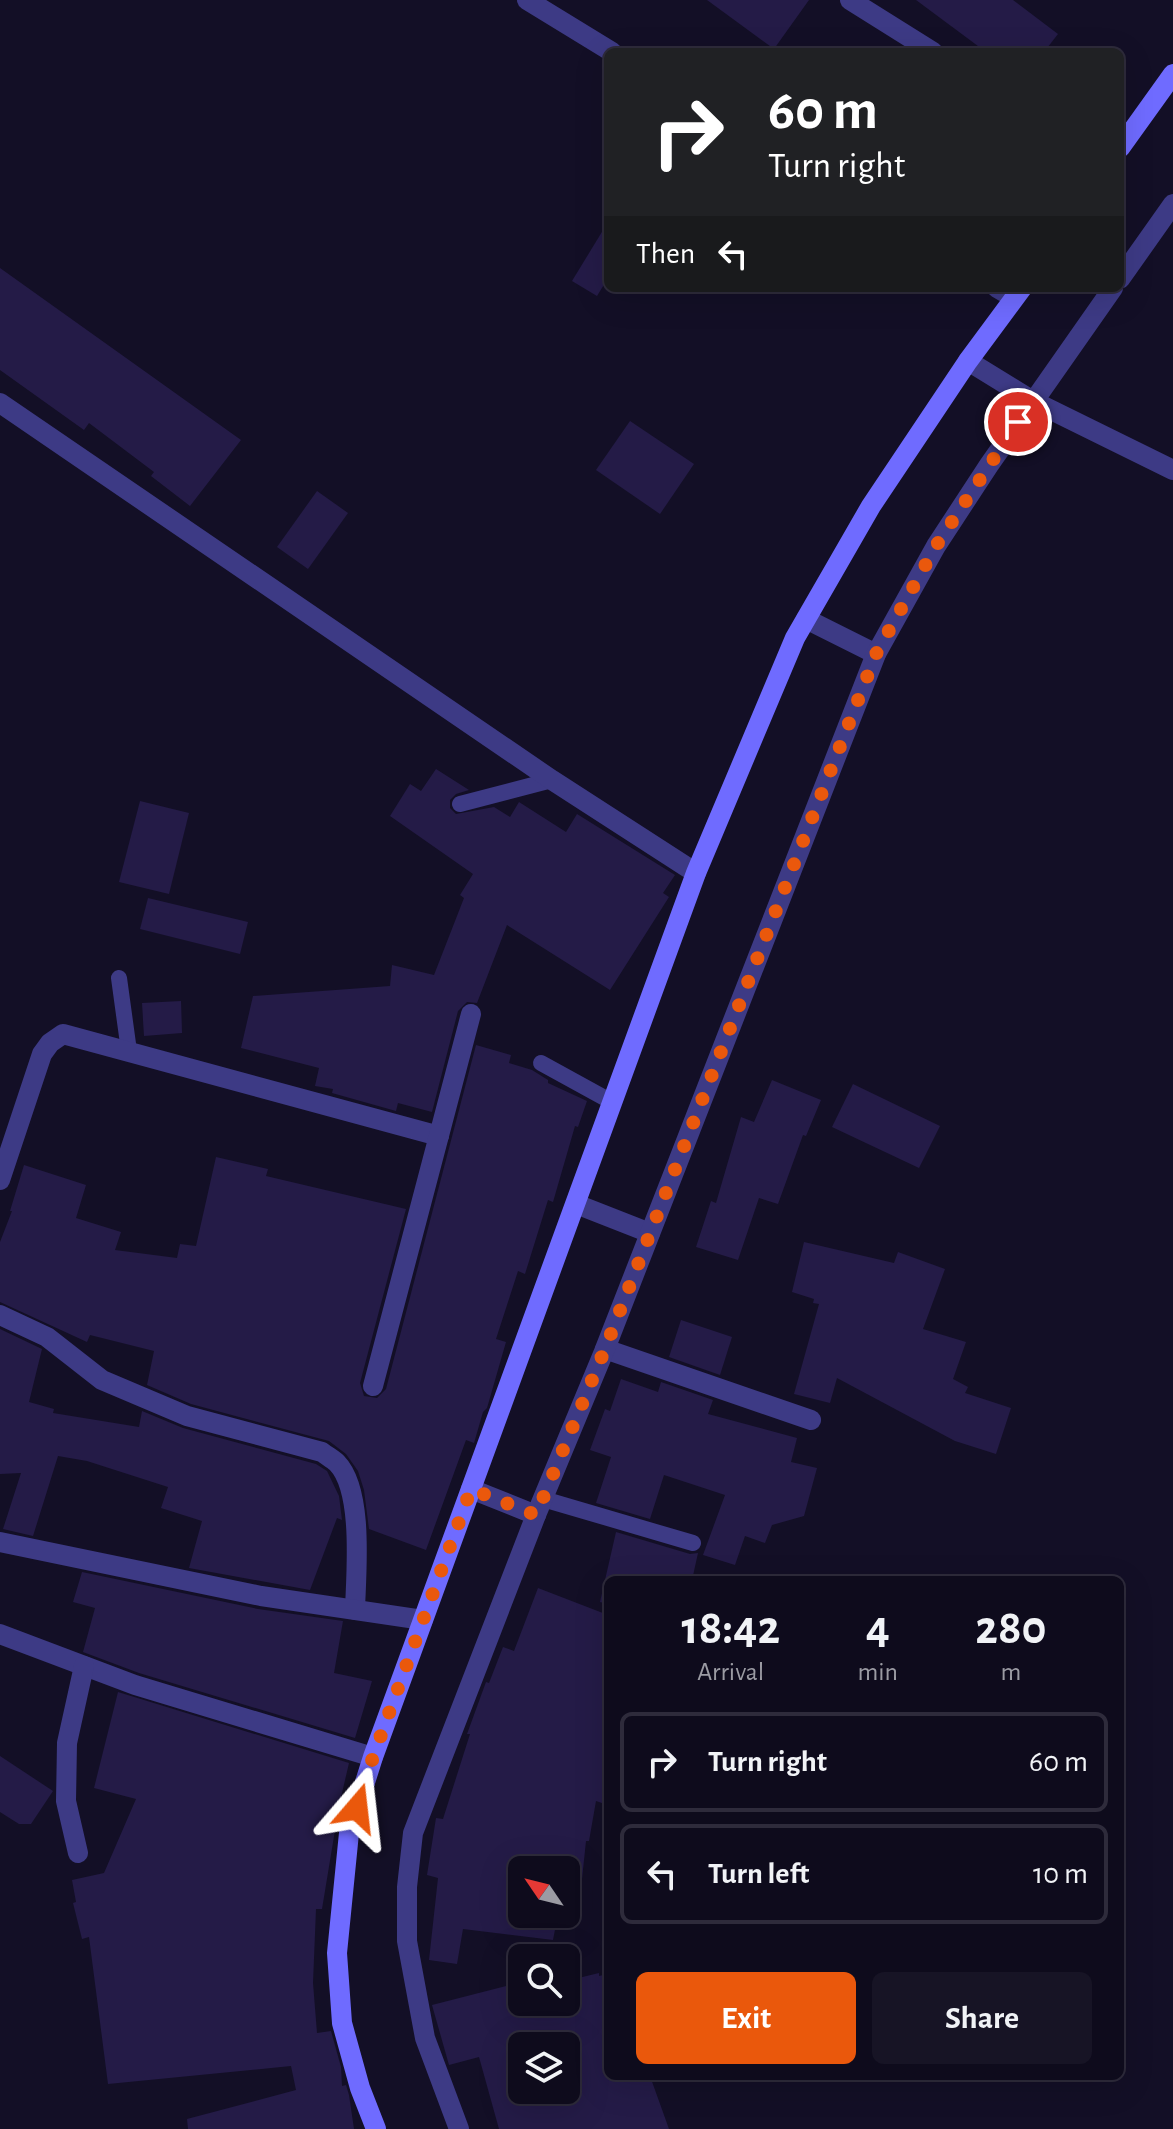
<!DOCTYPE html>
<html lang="en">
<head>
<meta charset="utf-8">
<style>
	:root { --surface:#0e0b1c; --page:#171425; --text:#f1f3f6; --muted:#9b9ba3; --line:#2e2b3b; --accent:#ea580c }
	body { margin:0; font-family:"Alegreya Sans",sans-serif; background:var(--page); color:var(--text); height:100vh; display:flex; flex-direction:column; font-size:30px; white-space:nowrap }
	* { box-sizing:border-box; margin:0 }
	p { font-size:26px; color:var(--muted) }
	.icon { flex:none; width:44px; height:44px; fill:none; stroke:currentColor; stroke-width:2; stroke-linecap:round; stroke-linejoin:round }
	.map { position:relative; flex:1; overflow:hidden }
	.details { position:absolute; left:604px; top:1576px; width:520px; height:504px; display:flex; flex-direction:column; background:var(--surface); border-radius:12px; box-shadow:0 8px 32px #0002,0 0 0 2px var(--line) }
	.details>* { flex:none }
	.hud { position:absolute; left:604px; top:48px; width:520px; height:244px; border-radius:12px; box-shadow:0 8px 32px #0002,0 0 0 2px var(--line); background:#202124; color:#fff; overflow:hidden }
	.needle { width:52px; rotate:305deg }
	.buttons { position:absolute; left:508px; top:1856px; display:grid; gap:16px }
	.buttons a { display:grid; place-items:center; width:72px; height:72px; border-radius:12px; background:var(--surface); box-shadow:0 8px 32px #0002,0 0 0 2px var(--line); font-size:40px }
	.pin { position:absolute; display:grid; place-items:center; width:68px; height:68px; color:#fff; margin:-34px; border:4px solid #fff; border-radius:50%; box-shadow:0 2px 8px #0007 }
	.me { position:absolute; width:88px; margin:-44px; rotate:17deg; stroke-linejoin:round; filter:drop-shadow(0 0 6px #0008) }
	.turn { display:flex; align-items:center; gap:28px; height:168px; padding:0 32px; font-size:36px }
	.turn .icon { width:104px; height:104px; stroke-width:2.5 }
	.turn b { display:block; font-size:56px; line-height:68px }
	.then { display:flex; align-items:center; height:76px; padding:0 32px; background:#0003; gap:16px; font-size:30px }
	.eta { display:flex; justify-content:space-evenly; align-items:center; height:136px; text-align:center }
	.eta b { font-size:48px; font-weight:700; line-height:56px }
	.button { display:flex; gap:16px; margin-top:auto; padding:16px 32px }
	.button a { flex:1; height:92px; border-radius:12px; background:var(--accent); color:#fff; font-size:32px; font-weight:700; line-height:92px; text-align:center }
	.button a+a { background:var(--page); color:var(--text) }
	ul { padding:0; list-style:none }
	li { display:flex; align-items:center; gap:24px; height:100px; margin:0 16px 12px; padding:0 16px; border:4px solid var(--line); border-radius:12px }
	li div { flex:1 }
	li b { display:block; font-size:30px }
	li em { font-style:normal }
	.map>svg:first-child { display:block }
</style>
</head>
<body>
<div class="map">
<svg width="1173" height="2129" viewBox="0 0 1173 2129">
	<rect width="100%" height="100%" fill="#130f26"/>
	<!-- building -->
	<g fill="#241b47" fill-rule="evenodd">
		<path d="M707,0H809L774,49Z"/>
		<path d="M916,0H1013L1058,34L1044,52H986Z"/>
		<path d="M608,222V278L597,296L572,281Z"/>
		<path d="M0,268L241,440L190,506L151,476L154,472L89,423L84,430L0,370Z"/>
		<path d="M630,421L694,464L660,514L596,470Z"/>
		<path d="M317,491L348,513L308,569L277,547Z"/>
		<path d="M436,769L469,790L456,794L450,800V808L456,814L494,807L510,817L519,802L566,832L577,814L675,875L663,893L669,897L610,990L507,925L477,1003L467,1002L458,1011L432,1112L398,1103L396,1111L332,1093L333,1089L315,1086L319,1068L241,1048L253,996L390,986L392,965L434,975L464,898L460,895L473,874L390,816L410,784L421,791Z"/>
		<path d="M140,801L189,813L169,894L119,882Z"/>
		<path d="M148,898L248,922L240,954L140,929Z"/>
		<path d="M181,1001L182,1033L144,1036L142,1003Z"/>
		<path d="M476,1045L511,1055L509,1063L532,1070L548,1080V1083L587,1101L578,1127L575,1126L553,1202L548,1200L525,1274L518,1271L496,1339L506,1342L487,1408L483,1412L474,1443L466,1440L426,1550L369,1529L364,1490L358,1471L346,1454L329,1441L191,1404L147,1385L154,1351L90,1335L87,1342L0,1302V1242L12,1211H10L24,1165L86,1185L76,1218L121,1232L115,1250L177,1258L180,1244L196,1246L216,1157L268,1169L266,1176L406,1209L360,1383L364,1396L377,1398L386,1389Z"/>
		<path d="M772,1080L821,1100L806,1136L803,1135L778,1204L759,1198L738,1260L696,1247L711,1201L716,1203L741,1117L754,1122Z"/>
		<path d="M853,1084L940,1126L919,1168L832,1127Z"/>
		<path d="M804,1242L894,1263L898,1252L945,1269L923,1329L966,1342L953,1379L968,1387L965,1393L1011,1408L996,1454L955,1441L837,1378L830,1403L794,1394L819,1304L813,1303L814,1299L792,1292Z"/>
		<path d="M681,1320L732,1337L720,1375L669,1357Z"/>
		<path d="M0,1329L42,1349L29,1402L54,1409L53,1413L139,1427L142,1411L183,1428L316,1464L327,1471L339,1496L342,1520L337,1518L310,1590L189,1568L202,1521L161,1508L168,1487L87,1461L58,1456L33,1536L3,1529L21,1473L0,1474Z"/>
		<path d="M621,1379L658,1392L661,1382L713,1400L708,1414L797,1438L791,1462L817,1468L804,1516L772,1525L765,1543L745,1536L735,1565L703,1555L725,1495L664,1475L650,1519L596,1503L611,1457L590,1450L605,1409L610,1411Z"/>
		<path d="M616,1532L690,1554L698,1553L692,1580H608V1604L600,1602Z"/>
		<path d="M82,1572L258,1609L343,1621L334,1673L372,1681L355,1738L139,1673L83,1652L95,1608L73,1602Z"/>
		<path d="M538,1588L608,1615V1805L596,1801L589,1841H586L580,1898L566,1896V1870H522V1914H558L553,1940L463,1929L457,1964L429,1960L438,1878L427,1875L436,1818L443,1819L470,1734H467L486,1682L489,1683L503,1647L514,1651Z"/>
		<path d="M118,1692L349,1763L339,1806L322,1909H316L313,1983L317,2033L331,2031L341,2067L342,2086L346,2085L349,2095L354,2129H188L187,2119L296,2090L291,2066L108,2084L89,1937L82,1939L73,1903L76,1902L72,1880L104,1873L136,1799L94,1788Z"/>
		<path d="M0,1756L53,1791L31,1824H19L0,1812Z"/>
		<path d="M599,1973V1976L608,1974V2076H650L669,2129H499L479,2057L449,2065L432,2005L522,1982V2002H566V1981ZM522,2046H566V2090H522Z"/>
	</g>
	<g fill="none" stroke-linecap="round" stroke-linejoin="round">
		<!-- lane -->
		<g stroke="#3d3a85" stroke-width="16">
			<path d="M460,804L552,780"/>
			<path d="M119,978L129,1051"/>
			<path d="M541,1063L612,1102"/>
			<path d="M543,1499L693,1543"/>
		</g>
		<!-- street -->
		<g stroke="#3d3a85" stroke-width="20">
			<path d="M527,0L612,52"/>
			<path d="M850,0L933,52"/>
			<path d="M1120,279L1173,204"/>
			<path d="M997,288L1014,298"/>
			<path d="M968,361L1033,401L1173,470"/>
			<path d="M0,403L552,780L696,873"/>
			<path d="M806,619L876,654"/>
			<path d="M0,1180L42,1054L50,1043L63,1034L439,1136"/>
			<path d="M576,1204L650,1233"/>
			<path d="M0,1315L47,1337L102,1380L187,1416L322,1452C327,1456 333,1459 337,1463C364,1491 356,1574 355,1610"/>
			<path d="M605,1349L811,1420"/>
			<path d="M373,1386L471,1014"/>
			<path d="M471,1489L536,1515"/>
			<path d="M0,1542L261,1596L423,1620"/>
			<path d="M0,1634L135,1685L373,1757"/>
			<path d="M78,1853L66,1801L67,1743L84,1666"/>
			<path d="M459,2129L425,2038L407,1941V1887L413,1833L536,1515L605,1349L876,654L936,546L989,465L1113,288"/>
		</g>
		<!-- secondary -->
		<g stroke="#6f6bff" stroke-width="20">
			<path d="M1120,148L1173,74"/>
			<path d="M376,2129L360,2088L342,2023L337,1953L349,1833L373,1757L696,873L795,638L871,506L968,361L1022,288"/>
		</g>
	</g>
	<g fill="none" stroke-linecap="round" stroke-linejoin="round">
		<!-- route -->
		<path stroke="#ea580c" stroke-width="14" stroke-dasharray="0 25.2" d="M357,1808L373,1757L471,1489L536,1515L605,1349L876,654L936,546L1018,422"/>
	</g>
</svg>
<div class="buttons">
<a><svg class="needle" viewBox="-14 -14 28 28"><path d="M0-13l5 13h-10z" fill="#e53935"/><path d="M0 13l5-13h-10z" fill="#9b9ba3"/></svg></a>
<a><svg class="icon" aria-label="search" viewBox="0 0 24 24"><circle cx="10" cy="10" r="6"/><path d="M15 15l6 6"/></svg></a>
<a><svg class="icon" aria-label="layers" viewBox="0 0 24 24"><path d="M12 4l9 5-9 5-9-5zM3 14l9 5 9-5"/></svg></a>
</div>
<div class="pin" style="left:1018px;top:422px;background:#d93025"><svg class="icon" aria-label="arrive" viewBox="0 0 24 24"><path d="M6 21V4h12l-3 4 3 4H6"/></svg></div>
<svg class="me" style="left:357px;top:1808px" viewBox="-20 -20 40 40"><path d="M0-17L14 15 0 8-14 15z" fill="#ea580c" stroke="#fff" stroke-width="4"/></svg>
<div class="hud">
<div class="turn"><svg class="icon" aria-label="right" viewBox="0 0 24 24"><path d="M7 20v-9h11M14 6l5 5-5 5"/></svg><div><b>60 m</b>Turn right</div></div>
<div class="then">Then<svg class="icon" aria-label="left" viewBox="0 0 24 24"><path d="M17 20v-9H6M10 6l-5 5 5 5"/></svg></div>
</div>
<section class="details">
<div class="eta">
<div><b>18:42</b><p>Arrival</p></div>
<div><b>4</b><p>min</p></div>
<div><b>280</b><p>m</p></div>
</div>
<ul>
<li><svg class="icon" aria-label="right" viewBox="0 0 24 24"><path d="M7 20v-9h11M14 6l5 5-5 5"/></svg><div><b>Turn right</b></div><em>60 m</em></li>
<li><svg class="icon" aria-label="left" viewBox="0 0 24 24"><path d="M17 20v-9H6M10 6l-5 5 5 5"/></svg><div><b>Turn left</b></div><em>10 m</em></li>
</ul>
<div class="button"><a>Exit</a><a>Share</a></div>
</section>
</div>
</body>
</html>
